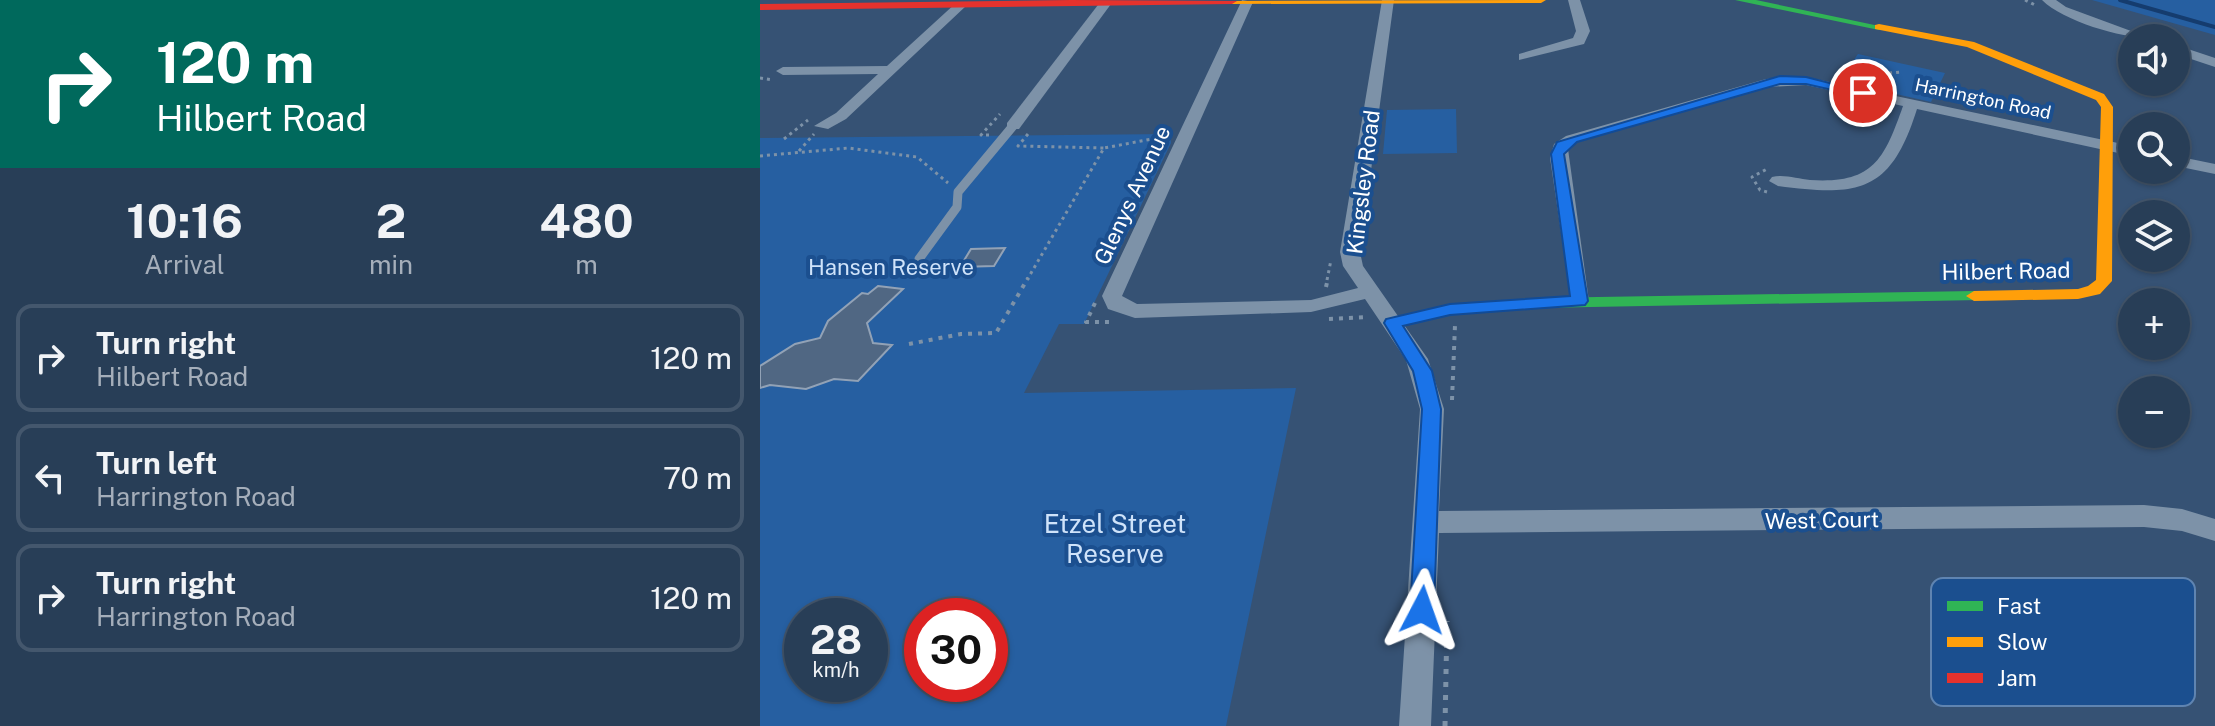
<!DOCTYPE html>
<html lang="en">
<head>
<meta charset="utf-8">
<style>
	:root { --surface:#283e57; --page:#344961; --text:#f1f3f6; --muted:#a5aeba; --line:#44576d }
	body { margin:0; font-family:"Public Sans",sans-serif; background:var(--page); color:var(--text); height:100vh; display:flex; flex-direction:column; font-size:30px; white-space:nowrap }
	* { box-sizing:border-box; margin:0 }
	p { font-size:26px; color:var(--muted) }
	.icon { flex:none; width:44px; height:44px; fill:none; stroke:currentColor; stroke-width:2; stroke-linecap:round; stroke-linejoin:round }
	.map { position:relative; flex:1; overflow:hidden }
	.drawer { display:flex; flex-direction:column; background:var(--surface); width:760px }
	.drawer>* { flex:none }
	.guide { background:#00695c; color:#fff; overflow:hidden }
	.buttons { position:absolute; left:1358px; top:24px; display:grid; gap:16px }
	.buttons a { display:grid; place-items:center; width:72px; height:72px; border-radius:50%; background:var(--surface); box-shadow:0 2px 6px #0004,0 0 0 2px var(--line); font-size:40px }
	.speed { position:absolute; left:24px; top:598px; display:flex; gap:16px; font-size:40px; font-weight:700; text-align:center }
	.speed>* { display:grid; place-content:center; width:104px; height:104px; border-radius:50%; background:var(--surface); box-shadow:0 2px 6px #0004,0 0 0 2px var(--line); line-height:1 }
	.speed small { font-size:20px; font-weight:400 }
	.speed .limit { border:12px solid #d22; background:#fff; color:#111 }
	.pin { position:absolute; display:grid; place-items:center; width:68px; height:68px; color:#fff; margin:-34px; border:4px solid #fff; border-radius:50%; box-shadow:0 2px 8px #0007 }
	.me { position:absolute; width:88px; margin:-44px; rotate:4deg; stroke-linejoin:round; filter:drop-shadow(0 0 6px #0008) }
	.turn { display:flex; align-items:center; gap:28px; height:168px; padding:0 24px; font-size:36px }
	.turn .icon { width:104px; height:104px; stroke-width:2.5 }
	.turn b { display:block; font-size:56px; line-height:68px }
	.eta { display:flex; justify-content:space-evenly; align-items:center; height:136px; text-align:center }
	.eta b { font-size:48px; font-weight:700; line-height:56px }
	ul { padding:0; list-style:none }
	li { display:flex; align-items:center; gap:24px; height:108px; margin:0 16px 12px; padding:0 8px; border:4px solid var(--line); border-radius:16px }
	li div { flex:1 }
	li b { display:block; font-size:30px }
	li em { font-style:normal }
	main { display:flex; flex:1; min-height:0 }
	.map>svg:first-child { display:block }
</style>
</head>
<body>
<main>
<section class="drawer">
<div class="guide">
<div class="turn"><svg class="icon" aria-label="right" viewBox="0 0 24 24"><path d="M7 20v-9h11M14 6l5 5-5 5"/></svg><div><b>120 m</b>Hilbert Road</div></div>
</div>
<div class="eta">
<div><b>10:16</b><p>Arrival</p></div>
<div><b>2</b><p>min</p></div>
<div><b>480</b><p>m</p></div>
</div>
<ul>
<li><svg class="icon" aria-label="right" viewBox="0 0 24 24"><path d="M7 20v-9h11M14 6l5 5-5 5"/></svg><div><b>Turn right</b><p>Hilbert Road</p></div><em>120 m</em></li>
<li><svg class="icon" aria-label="left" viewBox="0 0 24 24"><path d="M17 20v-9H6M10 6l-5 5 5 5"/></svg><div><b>Turn left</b><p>Harrington Road</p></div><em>70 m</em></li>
<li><svg class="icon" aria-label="right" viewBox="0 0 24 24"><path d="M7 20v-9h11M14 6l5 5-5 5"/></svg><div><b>Turn right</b><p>Harrington Road</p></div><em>120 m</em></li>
</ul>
</section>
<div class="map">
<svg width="1455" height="726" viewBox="0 0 1455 726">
	<rect width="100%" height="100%" fill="#365274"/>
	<!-- green -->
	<g fill="#265fa1" fill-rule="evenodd">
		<path d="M1332,0H1455V35Z"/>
		<path d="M1098,54L1185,73L1171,102L1079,81Z"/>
		<path d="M696,109L697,153L623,154L627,110Z"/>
		<path d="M410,134L411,143L324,324H299L264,393L536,388L466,726H0V138ZM42,616H110V684H42ZM162,616H230V684H162Z"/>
	</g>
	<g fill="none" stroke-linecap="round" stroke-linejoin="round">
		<!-- stream -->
		<path stroke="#153c6e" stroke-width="4" d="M1360,0L1455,27"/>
	</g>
	<!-- building -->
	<g fill="#506783" stroke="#92a2b6" stroke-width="2">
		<path d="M245,248L234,266L200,267L211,249Z"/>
		<path d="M118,286L143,289L107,323L113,343L132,345L98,381L74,379L46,389L10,385L0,388V366L35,344L60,338L68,321L102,293L108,294Z"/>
	</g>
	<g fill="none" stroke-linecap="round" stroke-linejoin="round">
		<!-- path-far2 -->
		<g stroke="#7d92a8" stroke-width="3" stroke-dasharray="3 4" stroke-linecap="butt">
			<path d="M1265,0L1275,5"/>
			<path d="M0,78L13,80"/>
			<path d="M1119,83L1116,79L1119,74L1141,72"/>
			<path d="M268,134L258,146L344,148"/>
			<path d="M229,135H221L240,114"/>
			<path d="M24,139L48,120"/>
			<path d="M39,151L54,134"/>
			<path d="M0,156L88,148L157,157L188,183"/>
			<path d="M1007,192L1000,190L992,177L1009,168"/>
			<path d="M267,280L344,148L408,136"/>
			<path d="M567,280L571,260"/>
		</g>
		<!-- path-far1 -->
		<g stroke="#7d92a8" stroke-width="4" stroke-dasharray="4 6" stroke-linecap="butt">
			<path d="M566,287L568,278"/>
			<path d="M335,303L326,322H353"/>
			<path d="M569,319L608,317"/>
			<path d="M149,344L201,334L236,333L268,278"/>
			<path d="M692,400L695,325"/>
		</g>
		<!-- path -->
		<path stroke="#7d92a8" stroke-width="5" stroke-dasharray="5 8" stroke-linecap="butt" d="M685,726L687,621"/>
		<!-- lane -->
		<path stroke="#7d92a8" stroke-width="9" d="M159,259L197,207L198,192L253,126"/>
		<!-- street -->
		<g fill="#7d92a8" fill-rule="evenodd">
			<path d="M482,0L493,2L362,296L377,304L551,300L598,288L583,266L580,252L622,0H634L600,252L603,266L668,359L684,409L679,511L1384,505L1422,509L1455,519V541L1422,531L1384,527L679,533L671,726H639L660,409L646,360L605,299L551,312L375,318L348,309L342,296Z"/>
			<path d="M808,0H820L830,31L824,44L759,60V54L813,38L816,31Z"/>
			<path d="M1282,0H1296L1306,7L1390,38C1361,38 1303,21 1282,0Z"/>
			<path d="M341,1L351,4L259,129H247V123Z"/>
			<path d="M197,2L207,5L86,119L68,129L54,126L76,113L118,74L23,75L16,71L23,67L127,66Z"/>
			<path d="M1416,45L1455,58V67L1416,54Z"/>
			<path d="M1046,77L1372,146V156L1157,109C1131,192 1100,197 1018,186L1009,181L1012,177C1024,174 1038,179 1050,180C1113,184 1124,160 1143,106L1046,85L1007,87L818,142L808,149L829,301L826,306H812L790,158L794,144L806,136L1006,79Z"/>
			<path d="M1416,156L1455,164V174L1416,166Z"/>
		</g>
		<!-- fast -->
		<g fill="#30b455" fill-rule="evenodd">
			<path d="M975,0H996L1124,27L1119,30Z"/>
			<path d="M1214,291L1222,296L1220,300L777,308L690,314L632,329L623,323L626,319L690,304L777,298Z"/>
		</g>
		<!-- slow -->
		<g fill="#ff9f0a" fill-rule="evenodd">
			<path d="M786,0L781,3L472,4L467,1Z"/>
			<path d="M1119,24L1214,42L1344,94L1353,107L1352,281L1340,294L1318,299L1214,301L1206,296L1214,291L1318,289L1328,286L1336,280L1341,107L1336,100L1207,47L1115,29V25Z"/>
		</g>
		<!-- jam -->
		<path fill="#e5322d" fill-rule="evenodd" d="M311,0L477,1L472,4L0,10V4Z"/>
	</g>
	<!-- route -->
	<path fill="#1a73e8" stroke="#114b97" stroke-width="2" d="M1020,76L1046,77L1109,93L1103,97L1046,84H1020L817,142L804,154L828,301L825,305L690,315L643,326L672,371L681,409L674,610L670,617L662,620L653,617L650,610L662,409L653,371L624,323L626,319L690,304L810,296L791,154L797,142Z"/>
	<g text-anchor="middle" stroke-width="8" stroke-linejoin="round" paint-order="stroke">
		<!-- far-street labels -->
		<g font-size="18" fill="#fff" stroke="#1b4f8f">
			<text transform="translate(1223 99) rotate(12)" y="6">Harrington Road</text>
		</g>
		<!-- street labels -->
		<g font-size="22" fill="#fff" stroke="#1b4f8f">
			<text transform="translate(603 182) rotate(-83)" y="8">Kingsley Road</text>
			<text transform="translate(372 195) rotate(-65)" y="8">Glenys Avenue</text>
			<text transform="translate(1246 271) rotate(-1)" y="8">Hilbert Road</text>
			<text transform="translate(1062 520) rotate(-1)" y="8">West Court</text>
		</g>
		<!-- park labels -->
		<g font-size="22" fill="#cfe3fa" stroke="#1b4f8f">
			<text x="131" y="275">Hansen Reserve</text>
		</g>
		<!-- near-park labels -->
		<g font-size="26" fill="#cfe3fa" stroke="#1b4f8f">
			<text x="355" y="533">Etzel Street<tspan x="355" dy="30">Reserve</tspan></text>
		</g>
	</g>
	<!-- legend -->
	<rect x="1171" y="578" width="264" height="128" rx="12" fill="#1b4f8f" stroke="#5f84b1" stroke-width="2"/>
	<rect x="1187" y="601" width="36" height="10" fill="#30b455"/>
	<rect x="1187" y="637" width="36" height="10" fill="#ff9f0a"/>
	<rect x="1187" y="673" width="36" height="10" fill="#e5322d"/>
	<g font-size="22" fill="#fff">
		<text x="1237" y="614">Fast</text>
		<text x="1237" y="650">Slow</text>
		<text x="1237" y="686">Jam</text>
	</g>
</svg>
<div class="buttons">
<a><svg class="icon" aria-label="sound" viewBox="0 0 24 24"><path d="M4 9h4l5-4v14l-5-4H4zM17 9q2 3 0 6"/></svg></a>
<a><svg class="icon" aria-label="search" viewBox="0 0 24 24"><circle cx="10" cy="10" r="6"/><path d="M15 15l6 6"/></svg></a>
<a><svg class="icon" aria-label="layers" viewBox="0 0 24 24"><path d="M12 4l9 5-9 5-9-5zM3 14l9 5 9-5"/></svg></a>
<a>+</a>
<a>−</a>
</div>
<div class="speed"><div>28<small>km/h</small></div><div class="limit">30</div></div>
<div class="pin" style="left:1103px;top:93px;background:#d93025"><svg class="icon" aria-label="arrive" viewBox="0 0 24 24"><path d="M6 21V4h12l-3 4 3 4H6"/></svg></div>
<svg class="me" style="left:662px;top:610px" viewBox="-20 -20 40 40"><path d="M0-17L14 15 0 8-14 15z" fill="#1a73e8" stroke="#fff" stroke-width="4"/></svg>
</div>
</main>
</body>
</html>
